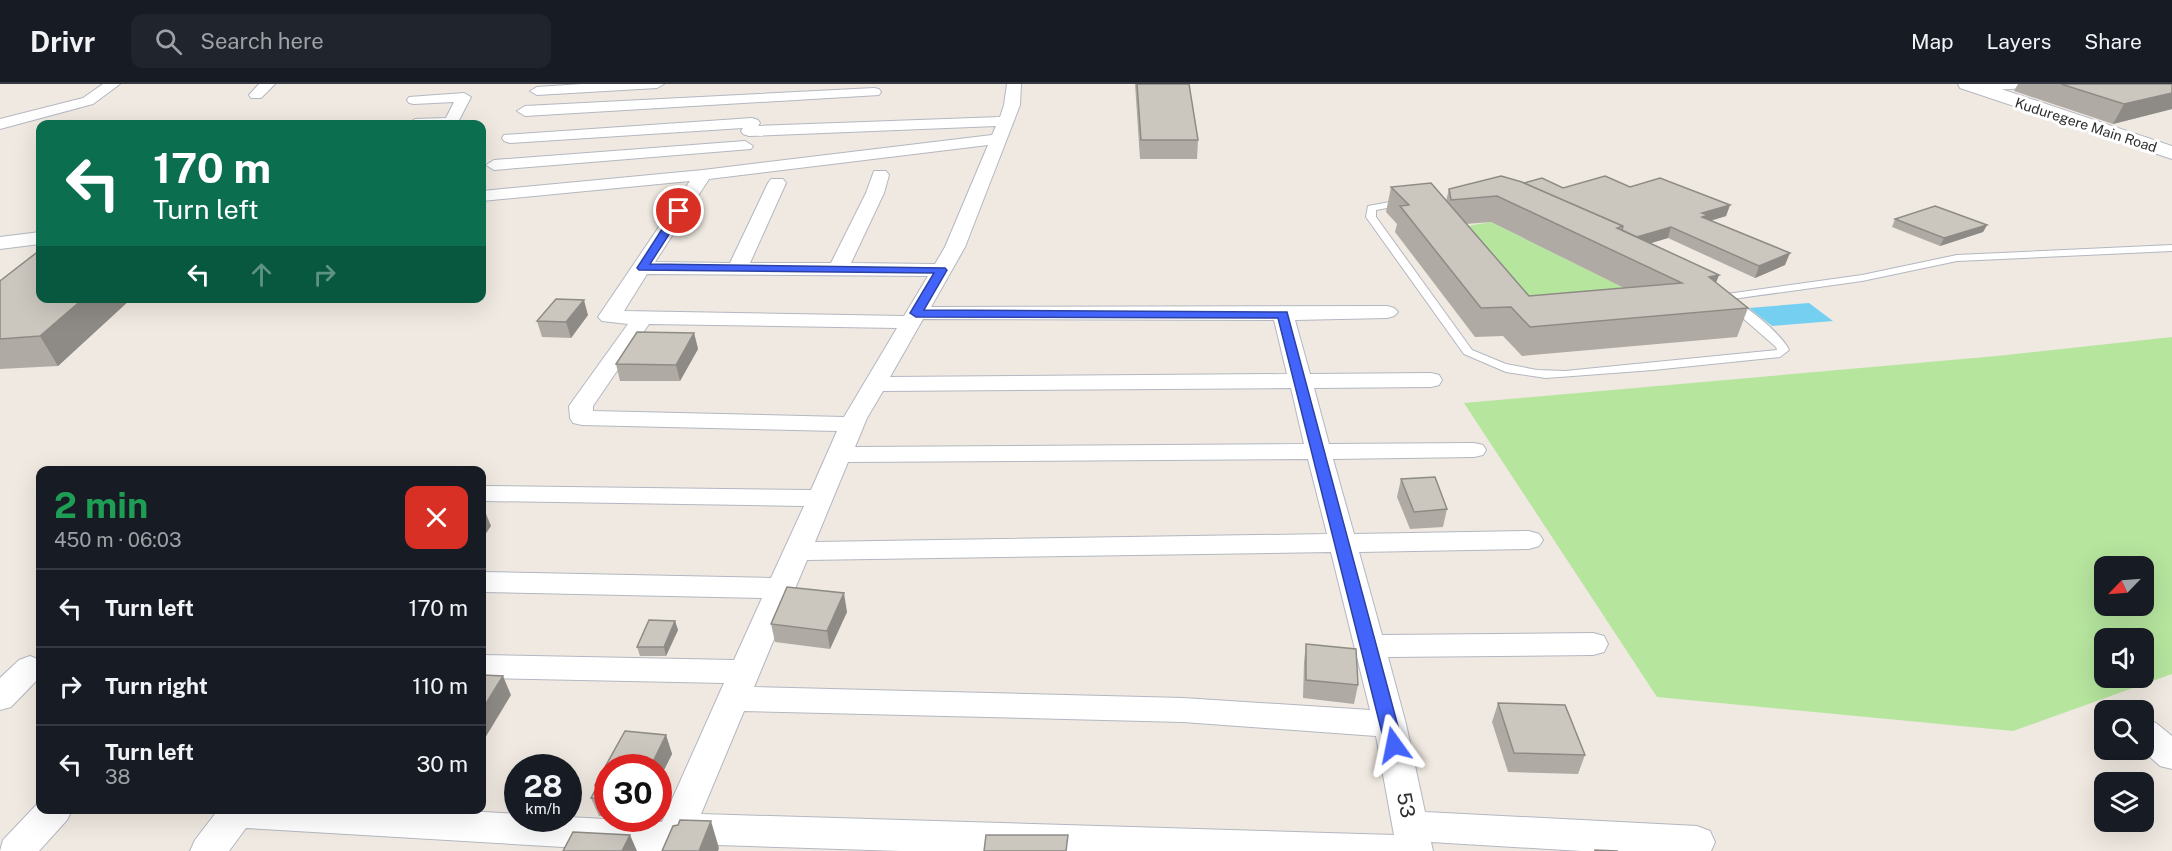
<!DOCTYPE html>
<html lang="en">
<head>
<meta charset="utf-8">
<style>
	:root { --surface:#171b24; --page:#20242c; --text:#f1f3f6; --muted:#9ea1a6; --line:#363941 }
	body { margin:0; font-family:"Public Sans",sans-serif; background:var(--page); color:var(--text); height:100vh; display:flex; flex-direction:column; font-size:22px; white-space:nowrap }
	* { box-sizing:border-box; margin:0 }
	p { font-size:20px; color:var(--muted) }
	.icon { flex:none; width:33px; height:33px; fill:none; stroke:currentColor; stroke-width:2; stroke-linecap:round; stroke-linejoin:round }
	.map { position:relative; flex:1; overflow:hidden }
	.side { position:absolute; left:36px; top:382px; width:450px; height:348px; display:flex; flex-direction:column; background:var(--surface); border-radius:12px; box-shadow:0 6px 24px #0002 }
	.side>* { flex:none }
	.banner { position:absolute; left:36px; top:36px; width:450px; height:183px; border-radius:12px; box-shadow:0 6px 24px #0002; background:#0b6e4f; color:#fff; overflow:hidden }
	.needle { width:39px; rotate:245deg }
	.buttons { position:absolute; left:2094px; top:472px; display:grid; gap:12px }
	.buttons a { display:grid; place-items:center; width:60px; height:60px; border-radius:12px; background:var(--surface); box-shadow:0 6px 24px #0002; font-size:30px }
	.speed { position:absolute; left:504px; top:670px; display:flex; gap:12px; font-size:30px; font-weight:700; text-align:center }
	.speed>* { display:grid; place-content:center; width:78px; height:78px; border-radius:50%; background:var(--surface); box-shadow:0 6px 24px #0002; line-height:1 }
	.speed small { font-size:15px; font-weight:400 }
	.speed .limit { border:9px solid #d22; background:#fff; color:#111 }
	.pin { position:absolute; display:grid; place-items:center; width:51px; height:51px; color:#fff; margin:-26px; border:3px solid #fff; border-radius:50%; box-shadow:0 2px 6px #0007 }
	.me { position:absolute; width:66px; margin:-33px; rotate:348deg; stroke-linejoin:round; filter:drop-shadow(0 0 4px #0008) }
	.turn { display:flex; align-items:center; gap:21px; height:126px; padding:0 18px; font-size:27px }
	.turn .icon { width:78px; height:78px; stroke-width:2.5 }
	.turn b { display:block; font-size:42px; line-height:51px }
	.lanes { display:flex; align-items:center; height:57px; padding:0 18px; background:#0003; justify-content:center; gap:30px; direction:ltr }
	.lanes .off { opacity:.35 }
	.round { display:grid; place-items:center; flex:none; width:63px; height:63px; border-radius:12px; background:var(--page) }
	.head { display:flex; align-items:center; justify-content:space-between; height:102px; padding:0 18px }
	h1 { font-size:36px; font-weight:700; line-height:45px; color:#1e9e55 }
	ul { padding:0; list-style:none }
	li { display:flex; align-items:center; gap:18px; height:78px; padding:0 18px; border-top:2px solid var(--line) }
	li div { flex:1 }
	li b { display:block; font-size:22px }
	li em { font-style:normal }
	header { display:flex; align-items:center; gap:36px; box-sizing:border-box; height:84px; padding:0 30px; background:var(--surface); border-bottom:2px solid var(--line) }
	header strong { font-size:28px }
	nav { display:flex; gap:33px; margin-inline-start:auto; font-size:21px }
	.search { width:420px; height:54px; background:var(--page); display:flex; align-items:center; gap:15px; box-sizing:border-box; padding:0 21px; border-radius:12px; color:var(--muted); font-size:22px }
	.map>svg:first-child { display:block }
</style>
</head>
<body>
<header>
<strong>Drivr</strong>
<div class="search"><svg class="icon" aria-label="search" viewBox="0 0 24 24"><circle cx="10" cy="10" r="6"/><path d="M15 15l6 6"/></svg>Search here</div>
<nav><a>Map</a><a>Layers</a><a>Share</a></nav>
</header>
<div class="map">
<svg width="2172" height="767" viewBox="0 0 2172 767">
	<rect width="100%" height="100%" fill="#efe9e1"/>
	<!-- green -->
	<g fill="#b6e59e" fill-rule="evenodd">
		<path d="M1491,138L1672,228L1522,241L1443,146Z"/>
		<path d="M2172,253V590L2013,647L1657,613L1464,319L1997,272ZM2104,483H2144V522H2104ZM2104,555H2144V594H2104Z"/>
	</g>
	<!-- water -->
	<path fill="#75cff0" d="M1809,219L1833,237L1772,242L1749,224Z"/>
	<g fill="none" stroke-linecap="round" stroke-linejoin="round">
		<!-- lane casing -->
		<g stroke="#b4b7c1" stroke-width="2">
			<g id="lane">
				<path d="M1406,115L1409,116V120L1376,126V133L1472,266L1506,280L1537,286L1565,287L1777,266L1776,263L1729,222V218L1733,217C1747,221 1784,253 1789,266L1780,273L1653,286L1546,294L1506,288L1464,270L1366,133L1368,122Z"/>
				<path d="M2172,161V167L1957,177L1862,197L1725,216L1712,209L1717,206L1727,210L1862,191L1957,171Z"/>
			</g>
		</g>
		<!-- street casing -->
		<g stroke="#b4b7c1" stroke-width="2">
			<g id="street">
				<path d="M103,0H120L93,20L0,45V35L83,14Z"/>
				<path d="M259,0H275L261,14H251L249,11Z"/>
				<path d="M582,0H664L657,4L537,11L530,7L537,3Z"/>
				<path d="M1007,0H1021L1020,21L965,163L931,223L1387,222L1394,224L1398,228L1394,232L1387,234L1295,236L1310,290L1431,289L1439,291L1442,296L1439,301L1431,303L1314,304L1329,360L1474,359L1483,361L1486,366L1483,371L1474,373L1333,375L1354,450L1529,447L1539,450L1543,456L1539,462L1529,465L1359,468L1382,551L1593,549L1604,552L1608,560L1604,568L1593,571L1388,573L1406,640L1425,728L1697,742L1710,747L1715,758L1711,767H1582L1431,758L1433,767H901L688,760L685,767H631L246,744L229,767H190L195,756L218,726H449L518,730V735H568V733L662,738L724,599L482,594V571L734,576L762,514L482,508V488L771,494L804,422L485,417L482,416V402L811,406L837,347L582,341L573,339L570,334L569,322L628,240L602,237L598,233L690,97L482,117V107L703,86L992,51L996,42L749,52L743,50L741,47L743,44L510,59L504,57L502,54L504,51L752,34L758,36L760,39L758,42L1000,33L1004,21ZM988,61L945,163L935,180L851,179L884,109L889,91L886,87H874L866,109L831,179H750L786,99L783,95H771L768,99L730,179L655,178L709,95ZM647,190L928,192L904,232L624,227ZM923,235L1274,236L1287,290L890,293ZM649,240L897,244L844,333L593,327V322ZM1291,304L1304,360L855,363L867,334L883,307ZM1308,375L1327,450L815,458L848,378ZM1331,468L1370,626L1183,614L754,603L807,476ZM744,627L1183,638L1376,652L1394,751L701,730Z"/>
				<path d="M1968,0H2035L2028,4L1973,7L1968,6L1966,3Z"/>
				<path d="M874,4L879,5L881,8L879,11L525,32L517,27L525,22Z"/>
				<path d="M464,9L471,13L457,40H407L415,35L446,34L454,18L414,20L409,19L407,16L409,13Z"/>
				<path d="M745,57L753,62L751,65L494,86L486,81L494,76Z"/>
				<path d="M40,148V160L0,165V153Z"/>
				<path d="M30,572L40,576V593L11,623L0,626V594L19,576Z"/>
				<path d="M2144,635L2156,639L2172,652V685L2160,682L2142,666Z"/>
				<path d="M40,717V726H72L67,736L39,767H0L3,756Z"/>
			</g>
		</g>
		<!-- secondary casing -->
		<g stroke="#b4b7c1" stroke-width="2">
			<path id="secondary" d="M1958,0H1986L2172,62V75L1960,4Z"/>
		</g>
		<!-- lane -->
		<use href="#lane" fill="#fff" fill-rule="evenodd"/>
		<!-- street -->
		<use href="#street" fill="#fff" fill-rule="evenodd"/>
		<!-- secondary -->
		<use href="#secondary" fill="#fff" fill-rule="evenodd"/>
	</g>
	<!-- wall -->
	<g fill="#afaba4" fill-rule="evenodd">
		<path d="M1135,0H1189L1198,56L1197,75H1140Z"/>
		<path d="M2018,0H2172V25L2113,40L2014,7Z"/>
		<path d="M1524,99L1563,104L1630,103L1730,121L1726,132L1711,137L1785,181L1755,194L1668,154L1651,159L1719,191L1716,198L1748,224L1737,253L1522,272L1503,252L1475,253L1395,148L1397,140L1386,128L1391,103L1446,117L1449,105ZM1491,138L1624,204L1529,212L1466,140Z"/>
		<path d="M1895,135L1987,141L1983,148L1940,162L1892,143Z"/>
		<path d="M0,197L40,214H132L58,282L0,285Z"/>
		<path d="M588,231L571,254L542,253L537,237Z"/>
		<path d="M694,249L698,265L680,297H620L616,280Z"/>
		<path d="M1401,395L1447,425L1443,443L1410,445L1397,413Z"/>
		<path d="M847,528L830,565L775,558L771,540Z"/>
		<path d="M675,537L678,546L666,572H640L637,563Z"/>
		<path d="M1306,560L1358,601L1354,620L1303,614L1304,578Z"/>
		<path d="M1498,619L1585,671L1578,690L1508,688L1492,638Z"/>
		<path d="M625,647L666,651L672,670L658,698V684H608V733L599,732L591,714L596,704L595,701Z"/>
	</g>
	<!-- shaded-wall -->
	<g fill="#8e8b86">
		<path d="M2172,9V25L2113,40L2124,20Z"/>
		<path d="M1730,121L1726,132L1705,138L1698,144L1702,129Z"/>
		<path d="M1987,141L1983,148L1940,162L1944,154Z"/>
		<path d="M1671,143L1668,154L1631,165L1635,153Z"/>
		<path d="M1790,169L1785,181L1755,194L1759,182Z"/>
		<path d="M1719,191L1708,219L1709,193Z"/>
		<path d="M84,214H132L58,282L40,252Z"/>
		<path d="M584,216L588,231L571,254L566,238Z"/>
		<path d="M694,249L698,265L680,297L676,281Z"/>
		<path d="M484,425L491,442L482,455V428Z"/>
		<path d="M482,499L486,510L482,518Z"/>
		<path d="M844,509L847,528L830,565L827,547Z"/>
		<path d="M675,537L678,546L666,572L664,563Z"/>
		<path d="M503,592L511,611L482,659V626Z"/>
		<path d="M666,651L672,670L658,698V684H650Z"/>
		<path d="M711,737L719,764L718,767H699Z"/>
		<path d="M630,751L637,767H622Z"/>
	</g>
	<!-- building -->
	<g fill="#cbc7bf" stroke="#8e8b86" stroke-width="1.5">
		<path d="M1137,0H1189L1198,56H1141Z"/>
		<path d="M2061,0H2172V9L2124,20Z"/>
		<path d="M1501,92L1522,98L1623,142L1617,144L1719,191L1709,193L1748,224L1530,243L1511,223L1481,224L1400,122L1409,121L1391,103L1431,99L1529,212L1682,199L1497,112L1451,116L1449,105Z"/>
		<path d="M1605,92L1630,103L1660,94L1730,121L1702,129L1708,131L1702,133L1790,169L1759,182L1671,143L1637,153L1622,146L1623,142L1524,99L1542,94L1563,104Z"/>
		<path d="M1935,122L1987,141L1944,154L1895,135Z"/>
		<path d="M40,166V214H84L40,252L0,255V197Z"/>
		<path d="M556,215L584,216L566,238L537,237Z"/>
		<path d="M637,248L694,249L676,281L616,280Z"/>
		<path d="M1435,393L1447,425L1414,428L1401,395Z"/>
		<path d="M787,503L844,509L827,547L771,540Z"/>
		<path d="M649,536L675,537L664,563H637Z"/>
		<path d="M1306,560L1356,565L1358,601L1306,596Z"/>
		<path d="M482,591L503,592L482,626Z"/>
		<path d="M1498,619L1565,621L1585,671L1514,669Z"/>
		<path d="M625,647L666,651L650,684H608V715L591,714L598,701H595Z"/>
		<path d="M680,736L711,737L699,767H662L673,742L678,741Z"/>
		<path d="M573,748L630,751L622,767H563Z"/>
		<path d="M986,751H1068L1066,767H984Z"/>
		<path d="M1595,766L1618,767H1595Z"/>
	</g>
	<!-- route -->
	<path fill="#4264fb" stroke="#2b41a3" stroke-width="1.5" d="M679,124L684,127L650,180L945,184L947,186L924,226L1287,228L1403,661L1400,666L1394,668L1388,666L1385,661L1278,234L916,233L910,229L934,189L639,186L637,184L675,125Z"/>
	<g text-anchor="middle" stroke-width="6" stroke-linejoin="round" paint-order="stroke">
		<!-- far-street labels -->
		<g font-size="14" fill="#2e2e2e" stroke="#fff">
			<text transform="translate(2086 41) rotate(18)" y="5">Kuduregere Main Road</text>
		</g>
		<!-- near-street labels -->
		<g font-size="20" fill="#2e2e2e" stroke="#fff">
			<text transform="translate(1406 721) rotate(79)" y="7">53</text>
		</g>
	</g>
</svg>
<div class="buttons">
<a><svg class="needle" viewBox="-14 -14 28 28"><path d="M0-13l5 13h-10z" fill="#e53935"/><path d="M0 13l5-13h-10z" fill="#9ea1a6"/></svg></a>
<a><svg class="icon" aria-label="sound" viewBox="0 0 24 24"><path d="M4 9h4l5-4v14l-5-4H4zM17 9q2 3 0 6"/></svg></a>
<a><svg class="icon" aria-label="search" viewBox="0 0 24 24"><circle cx="10" cy="10" r="6"/><path d="M15 15l6 6"/></svg></a>
<a><svg class="icon" aria-label="layers" viewBox="0 0 24 24"><path d="M12 4l9 5-9 5-9-5zM3 14l9 5 9-5"/></svg></a>
</div>
<div class="speed"><div>28<small>km/h</small></div><div class="limit">30</div></div>
<div class="pin" style="left:679px;top:127px;background:#d93025"><svg class="icon" aria-label="arrive" viewBox="0 0 24 24"><path d="M6 21V4h12l-3 4 3 4H6"/></svg></div>
<svg class="me" style="left:1394px;top:661px" viewBox="-20 -20 40 40"><path d="M0-17L14 15 0 8-14 15z" fill="#4264fb" stroke="#fff" stroke-width="4"/></svg>
<div class="banner">
<div class="turn"><svg class="icon" aria-label="left" viewBox="0 0 24 24"><path d="M17 20v-9H6M10 6l-5 5 5 5"/></svg><div><b>170 m</b>Turn left</div></div>
<div class="lanes"><svg class="icon" aria-label="left" viewBox="0 0 24 24"><path d="M17 20v-9H6M10 6l-5 5 5 5"/></svg><svg class="icon off" aria-label="ahead" viewBox="0 0 24 24"><path d="M12 20V5M6 11l6-6 6 6"/></svg><svg class="icon off" aria-label="right" viewBox="0 0 24 24"><path d="M7 20v-9h11M14 6l5 5-5 5"/></svg></div>
</div>
<section class="side">
<div class="head"><div><h1>2 min</h1><p>450 m · 06:03</p></div><a class="round" style="background:#d93025;color:#fff"><svg class="icon" aria-label="close" viewBox="0 0 24 24"><path d="M6 6l12 12M18 6L6 18"/></svg></a></div>
<ul>
<li><svg class="icon" aria-label="left" viewBox="0 0 24 24"><path d="M17 20v-9H6M10 6l-5 5 5 5"/></svg><div><b>Turn left</b></div><em>170 m</em></li>
<li><svg class="icon" aria-label="right" viewBox="0 0 24 24"><path d="M7 20v-9h11M14 6l5 5-5 5"/></svg><div><b>Turn right</b></div><em>110 m</em></li>
<li><svg class="icon" aria-label="left" viewBox="0 0 24 24"><path d="M17 20v-9H6M10 6l-5 5 5 5"/></svg><div><b>Turn left</b><p>38</p></div><em>30 m</em></li>
</ul>
</section>
</div>
</body>
</html>
